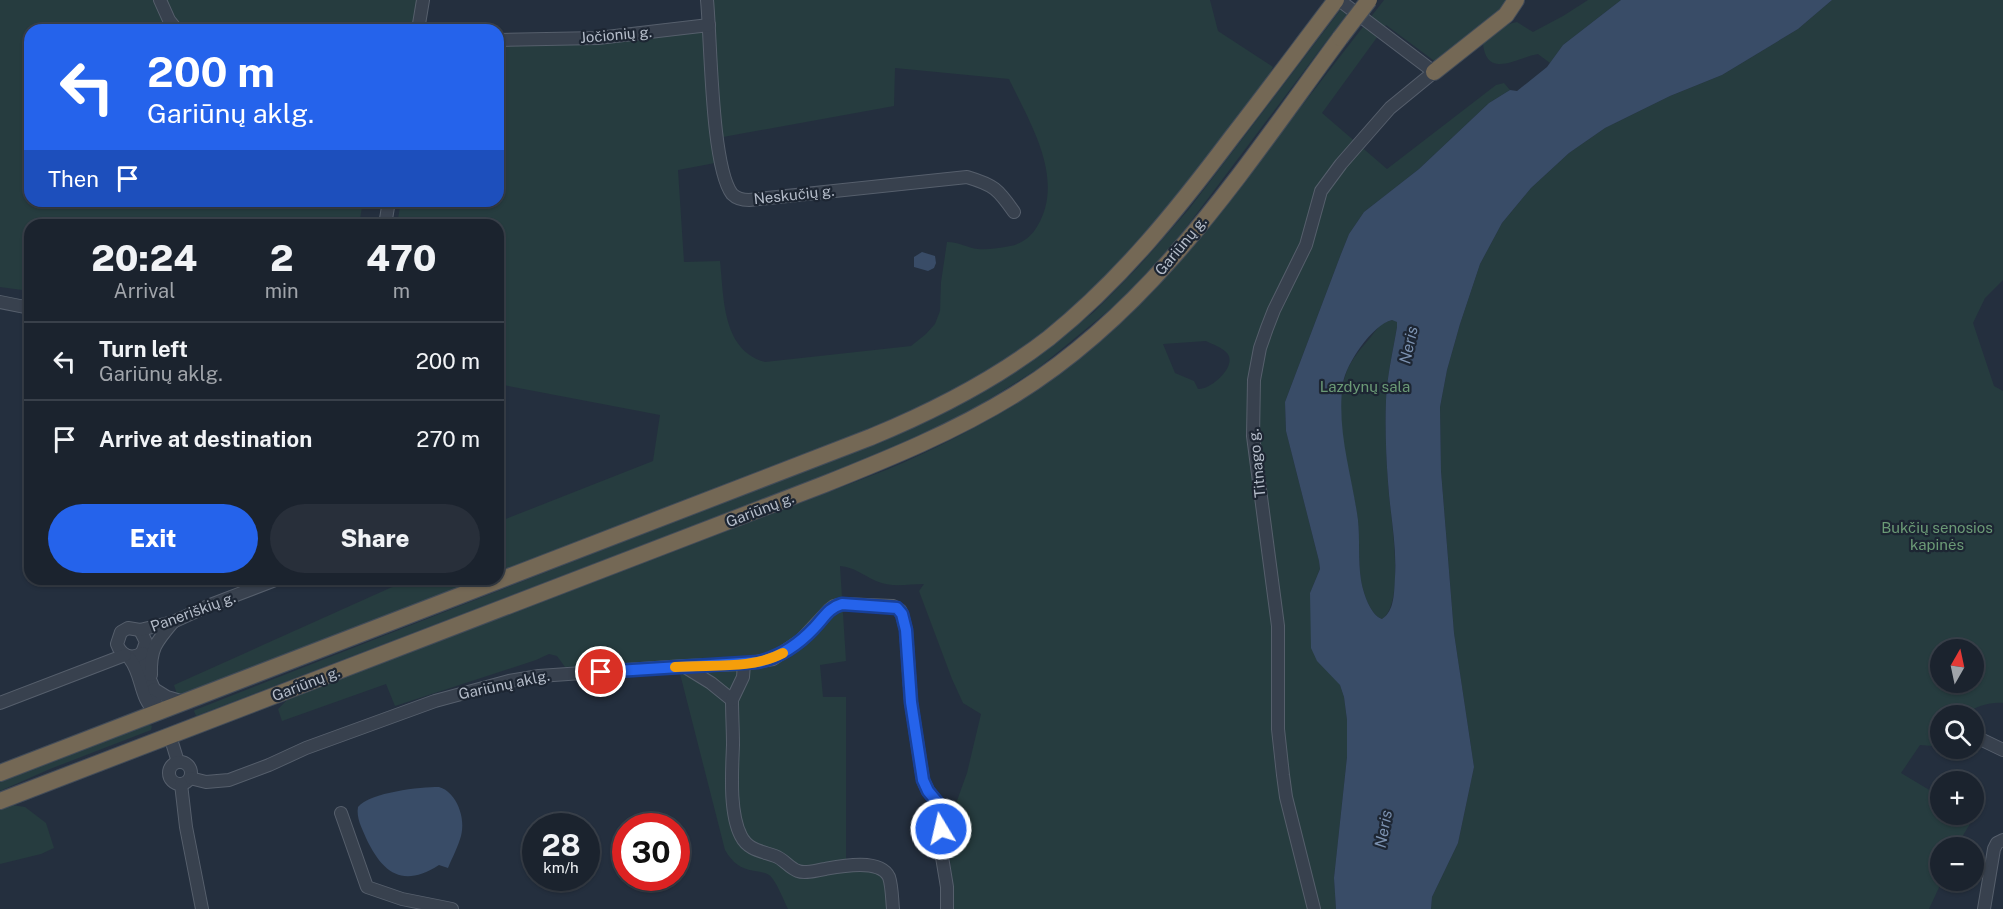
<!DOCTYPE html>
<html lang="en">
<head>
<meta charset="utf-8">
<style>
	:root { --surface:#1b232e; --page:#282f3a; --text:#f1f3f6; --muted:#a0a4aa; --line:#39404a; --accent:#2563eb }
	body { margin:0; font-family:"Public Sans",sans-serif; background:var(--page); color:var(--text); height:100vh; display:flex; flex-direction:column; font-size:22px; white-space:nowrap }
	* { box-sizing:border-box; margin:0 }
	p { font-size:20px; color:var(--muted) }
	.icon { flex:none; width:33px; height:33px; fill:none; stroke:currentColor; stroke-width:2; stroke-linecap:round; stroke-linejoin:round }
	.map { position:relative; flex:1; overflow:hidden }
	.drawer { position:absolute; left:24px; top:219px; width:480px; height:366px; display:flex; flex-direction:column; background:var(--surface); border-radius:18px; box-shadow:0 2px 4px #0004,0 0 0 2px var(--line) }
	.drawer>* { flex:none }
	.guide { position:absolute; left:24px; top:24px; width:480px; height:183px; border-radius:18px; box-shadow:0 2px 4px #0004,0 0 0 2px var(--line); background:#2563eb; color:#fff; overflow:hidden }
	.needle { width:39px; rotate:9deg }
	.controls { position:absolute; left:1930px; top:639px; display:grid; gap:12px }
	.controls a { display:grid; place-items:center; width:54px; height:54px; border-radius:50%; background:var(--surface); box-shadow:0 2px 4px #0004,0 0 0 2px var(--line); font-size:30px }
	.speed { position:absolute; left:522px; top:813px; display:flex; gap:12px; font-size:30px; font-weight:700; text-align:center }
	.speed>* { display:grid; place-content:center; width:78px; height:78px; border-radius:50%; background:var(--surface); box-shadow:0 2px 4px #0004,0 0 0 2px var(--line); line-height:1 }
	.speed small { font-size:15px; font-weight:400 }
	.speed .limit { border:9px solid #d22; background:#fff; color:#111 }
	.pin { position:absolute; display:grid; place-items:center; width:51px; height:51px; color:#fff; margin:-26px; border:3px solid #fff; border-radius:50%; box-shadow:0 2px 6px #0007 }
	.me { position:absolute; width:66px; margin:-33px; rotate:351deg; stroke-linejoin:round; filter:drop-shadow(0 0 4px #0008) }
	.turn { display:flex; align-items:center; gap:21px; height:126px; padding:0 24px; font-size:27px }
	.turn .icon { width:78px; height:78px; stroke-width:2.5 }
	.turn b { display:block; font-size:42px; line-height:51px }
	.then { display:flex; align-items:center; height:57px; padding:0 24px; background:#0003; gap:12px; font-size:22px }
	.eta { display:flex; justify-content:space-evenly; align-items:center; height:102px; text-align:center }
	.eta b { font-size:36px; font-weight:800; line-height:42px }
	.cta { display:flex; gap:12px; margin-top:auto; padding:12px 24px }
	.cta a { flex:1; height:69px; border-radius:36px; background:var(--accent); color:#fff; font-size:24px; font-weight:800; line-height:69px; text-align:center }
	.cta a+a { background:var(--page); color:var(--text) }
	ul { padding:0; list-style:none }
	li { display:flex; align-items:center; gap:18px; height:78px; padding:0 24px; border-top:2px solid var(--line) }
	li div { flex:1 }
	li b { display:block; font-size:22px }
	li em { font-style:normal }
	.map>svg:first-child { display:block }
</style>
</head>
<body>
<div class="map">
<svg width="2003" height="909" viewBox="0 0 2003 909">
	<rect width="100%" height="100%" fill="#242f3e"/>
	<!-- green -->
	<g fill="#263c3f" fill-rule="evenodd">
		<path d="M0,0H153L169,30H30V201H363L359,225H30V291L0,287Z"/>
		<path d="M165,0H419L413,30H184L173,17Z"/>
		<path d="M710,0H1210L1218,31L1273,67L1269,75L1199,169L1118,266L1056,324L1017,352L952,392L853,436L498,573V522L653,461L660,415L498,384V225H397L401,201H498V45L713,29ZM895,68L1009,79C1030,123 1065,178 1038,225C1032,236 1022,244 1010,246C1000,248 987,250 978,249C967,248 960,242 947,242L941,282L940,311L935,324L926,334L911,346L765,362C722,350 724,298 720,261L684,262L678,170L715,163L712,139L894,106Z"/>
		<path d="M1384,0H1516L1437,63L1386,25L1322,113L1387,169L1496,85L1504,83L1510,90L1489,103L1419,169L1364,212L1349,234L1341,254L1285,402L1286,431L1319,561L1320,569L1310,593L1344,697L1347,720V757L1334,878L1336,909H1320L1291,794L1284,733L1272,736L1276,776L1308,909H950L951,884L953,883L946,831L967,773L981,714L963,703L952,679L919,591L924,584C907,584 892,588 876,581C863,575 854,567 840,566L846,661L820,665L823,697H846V869C885,872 884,871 890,909H788C784,901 776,880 769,875C765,872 760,872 755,871C740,869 732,862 725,850L677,662L565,667L557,656L549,654L536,660L395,706L386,684L282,721L278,709L288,699L886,470C967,436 1044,392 1110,333C1170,280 1218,215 1267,151C1306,100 1345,50 1384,0ZM1206,341C1212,344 1223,348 1227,353C1238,366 1211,390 1198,389L1194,381L1175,373L1163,344Z"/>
		<path d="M1588,0H1621L1563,45L1550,63L1538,54C1518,57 1487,80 1483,44C1493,33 1502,25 1517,22L1533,32L1563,16Z"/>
		<path d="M1832,0H2003V280L1985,298L1973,323L1994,386L2003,391V703C1991,702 1974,706 1966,715L1941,716V742L1933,746L1920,745L1901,773L1941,797V814L1970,815L1974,817L1956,847L1941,848L1942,881L1929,909H1431L1432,897L1458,843L1474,767L1454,633L1441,471L1440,407L1447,370L1460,324L1480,264L1502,223L1531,188L1569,153L1605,128L1670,96L1722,75L1798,29ZM1941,650H1974V682H1941Z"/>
		<path d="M1341,9L1347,14L1173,245L1119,302L1036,370L967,413L888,451L196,716L194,711L195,710L877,442L933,419L989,388L1043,351L1094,312L1139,266L1189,209Z"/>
		<path d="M1394,320L1397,322V327C1393,351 1387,376 1386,400C1385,427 1386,455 1388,482C1389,509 1407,603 1382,619C1370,615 1363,592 1361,580C1358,561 1360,541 1358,521C1352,475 1333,427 1344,380C1348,363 1358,352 1370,338C1376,330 1383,320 1394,320Z"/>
		<path d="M410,579H482L184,693L177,694L174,685Z"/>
		<path d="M148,724L152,726L151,730L50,769L0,791V781Z"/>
		<path d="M12,805L25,807L46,823L54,848L41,854L0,864V810Z"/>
	</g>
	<!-- water -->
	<g fill="#394c67" fill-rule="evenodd">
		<path d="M1621,0H1832L1798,29L1722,75L1670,96L1605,128L1569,153L1531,188L1502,223L1480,264L1460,324L1447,370L1440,407L1441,471L1454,633L1474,767L1458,843L1432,897L1431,909H1336L1334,878L1347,757V720L1344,697L1340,685L1317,661L1311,648L1310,593L1320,569L1319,561L1286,431L1285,402L1341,254L1349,234L1364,212L1419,169L1489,103L1510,90L1517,91L1547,67L1563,45ZM1392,320L1397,322V327C1393,351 1387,376 1386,400C1385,427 1386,455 1388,482C1390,514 1397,545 1395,577C1394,591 1395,611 1382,619C1370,615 1363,592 1361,580C1358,560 1360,540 1358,520C1352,475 1336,430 1343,383C1346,364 1372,325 1392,320Z"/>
		<path d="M922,252L935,256L936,263L934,268L928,271L914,267V257Z"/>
		<path d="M439,787C457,792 466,819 461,836C458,847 452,858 448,868L439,865C403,888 383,874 366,838C362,828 356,818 358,807C371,792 420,787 439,787Z"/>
	</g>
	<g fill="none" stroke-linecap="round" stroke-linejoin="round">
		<!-- minor casing -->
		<g stroke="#565f6c" stroke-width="14">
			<g id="minor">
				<path d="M160,0L169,20L177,30"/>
				<path d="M707,0C711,40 711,166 732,194C737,199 742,200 749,200L967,177C994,185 998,189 1014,212"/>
				<path d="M418,30L423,0"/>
				<path d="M498,40L598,38L709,25"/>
				<path d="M385,225L389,201"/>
				<path d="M0,302L30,308"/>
				<path d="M140,630L146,642L142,653V660L154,689L157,713"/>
				<path d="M142,653C132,660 121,656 117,644L121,632L128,628L140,630L173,622L210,605L278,579"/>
				<path d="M130,659C143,676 139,698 156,712"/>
				<path d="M685,667L711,683L732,700C732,715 733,730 733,745C732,771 729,813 741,836C748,850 761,851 775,856C784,859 789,868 798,871C805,874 817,870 825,869C841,866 880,858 889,877C892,886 892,899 893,909"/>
				<path d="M151,675C150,649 156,642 173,622"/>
				<path d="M154,689L167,697L184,702"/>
				<path d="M732,700L743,677L744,664"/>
				<path d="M0,703L125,655"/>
				<path d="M170,736L178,762"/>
				<path d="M1974,736L2003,750"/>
				<circle cx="180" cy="773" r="11"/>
				<path d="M190,778L206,782L229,780L269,765L306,748L435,701L509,681L539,676L684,666L744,664L773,659L801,640L829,610L834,606L842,604L893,606L900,610L902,614L906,630L911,702L923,780L928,791L942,808L941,851L947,887V909"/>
				<path d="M181,784L186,827L202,909"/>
				<path d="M341,813L367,887L402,899L452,909"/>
				<path d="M1314,909L1286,797L1283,775L1278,729V626L1253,436L1254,380L1260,348L1267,328L1274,310L1306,245L1321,191L1341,164L1390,108L1434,72L1339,0"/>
				<path d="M1984,909L1994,849L1997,843L2003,840"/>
			</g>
		</g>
		<!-- highway casing -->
		<g stroke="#434c59" stroke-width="18">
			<g id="highway">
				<path d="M1434,72L1506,15L1516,0"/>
				<path d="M0,773L871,437C934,411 995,380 1049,338C1121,280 1177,210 1232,137C1267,92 1301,46 1336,0"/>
				<path d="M0,801L825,484C890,458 954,432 1014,395C1154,309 1244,168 1340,38"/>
			</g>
		</g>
		<!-- minor -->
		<use href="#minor" stroke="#38414e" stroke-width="12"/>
		<!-- highway -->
		<use href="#highway" stroke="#746855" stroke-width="16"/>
		<!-- highway-bridge casing -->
		<g stroke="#434c59" stroke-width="18" stroke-linecap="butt">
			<path id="highway-bridge" d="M1340,38L1369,0"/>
		</g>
		<!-- highway-bridge -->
		<use href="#highway-bridge" stroke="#746855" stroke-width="16"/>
	</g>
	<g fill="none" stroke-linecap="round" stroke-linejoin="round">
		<!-- route casing -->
		<g stroke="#184099" stroke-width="15">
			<path id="route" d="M601,672L758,662C780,657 798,645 814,628C824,618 828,608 842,604L897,608L902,614L906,630L911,702L923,780L928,791L942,808L941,829"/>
		</g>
		<!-- route -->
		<use href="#route" stroke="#2563eb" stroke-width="10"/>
		<!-- slow -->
		<path stroke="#f59e0b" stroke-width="10" d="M675,667C711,664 751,670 783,653"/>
	</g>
	<g text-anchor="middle" stroke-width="4.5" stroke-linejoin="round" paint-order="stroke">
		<!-- street labels -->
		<g font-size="15" fill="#b4bcc9" stroke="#1d2633">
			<text transform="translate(616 35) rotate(-5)" y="5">Jočionių g.</text>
			<text transform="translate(794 195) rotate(-6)" y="5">Neskučių g.</text>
			<text transform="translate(1181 246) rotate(-50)" y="5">Gariūnų g.</text>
			<text transform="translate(1257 463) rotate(-96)" y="5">Titnago g.</text>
			<text transform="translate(760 510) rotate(-21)" y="5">Gariūnų g.</text>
			<text transform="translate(193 612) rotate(-20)" y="5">Paneriškių g.</text>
			<text transform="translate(306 684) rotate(-21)" y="5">Gariūnų g.</text>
			<text transform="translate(504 685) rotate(-12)" y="5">Gariūnų aklg.</text>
		</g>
		<!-- park labels -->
		<g font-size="15" fill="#6b9a76" stroke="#1d2633">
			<text x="1365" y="392">Lazdynų sala</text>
			<text x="1937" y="533">Bukčių senosios<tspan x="1937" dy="17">kapinės</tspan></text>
		</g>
		<!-- water labels -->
		<g font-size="16" font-style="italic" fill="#7c92b1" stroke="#1d2633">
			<text transform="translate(1408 345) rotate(-78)" y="6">Neris</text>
			<text transform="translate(1383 829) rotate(-80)" y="6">Neris</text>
		</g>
	</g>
</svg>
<div class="controls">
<a><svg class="needle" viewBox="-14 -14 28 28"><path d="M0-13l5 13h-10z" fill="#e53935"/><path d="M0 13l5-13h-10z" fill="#a0a4aa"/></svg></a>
<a><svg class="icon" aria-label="search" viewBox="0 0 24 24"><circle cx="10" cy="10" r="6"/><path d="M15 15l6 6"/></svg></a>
<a>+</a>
<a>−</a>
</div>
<div class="speed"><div>28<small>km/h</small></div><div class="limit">30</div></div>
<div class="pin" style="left:601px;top:672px;background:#d93025"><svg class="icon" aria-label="arrive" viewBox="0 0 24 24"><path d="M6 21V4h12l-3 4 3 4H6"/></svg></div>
<svg class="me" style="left:941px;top:829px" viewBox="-20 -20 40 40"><circle r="17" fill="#2563eb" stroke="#fff" stroke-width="3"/><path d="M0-11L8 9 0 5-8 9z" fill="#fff"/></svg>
<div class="guide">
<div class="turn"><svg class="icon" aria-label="left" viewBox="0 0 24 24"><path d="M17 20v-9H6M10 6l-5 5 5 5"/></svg><div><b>200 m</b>Gariūnų aklg.</div></div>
<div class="then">Then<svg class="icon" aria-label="arrive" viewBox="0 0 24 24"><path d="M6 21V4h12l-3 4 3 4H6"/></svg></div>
</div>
<section class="drawer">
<div class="eta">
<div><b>20:24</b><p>Arrival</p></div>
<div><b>2</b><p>min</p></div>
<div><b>470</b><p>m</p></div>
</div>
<ul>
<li><svg class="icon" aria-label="left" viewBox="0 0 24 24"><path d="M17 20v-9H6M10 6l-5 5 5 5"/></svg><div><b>Turn left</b><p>Gariūnų aklg.</p></div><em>200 m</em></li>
<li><svg class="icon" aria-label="arrive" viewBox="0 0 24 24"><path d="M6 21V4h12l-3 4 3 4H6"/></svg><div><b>Arrive at destination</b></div><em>270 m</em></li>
</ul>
<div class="cta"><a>Exit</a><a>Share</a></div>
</section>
</div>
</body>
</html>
